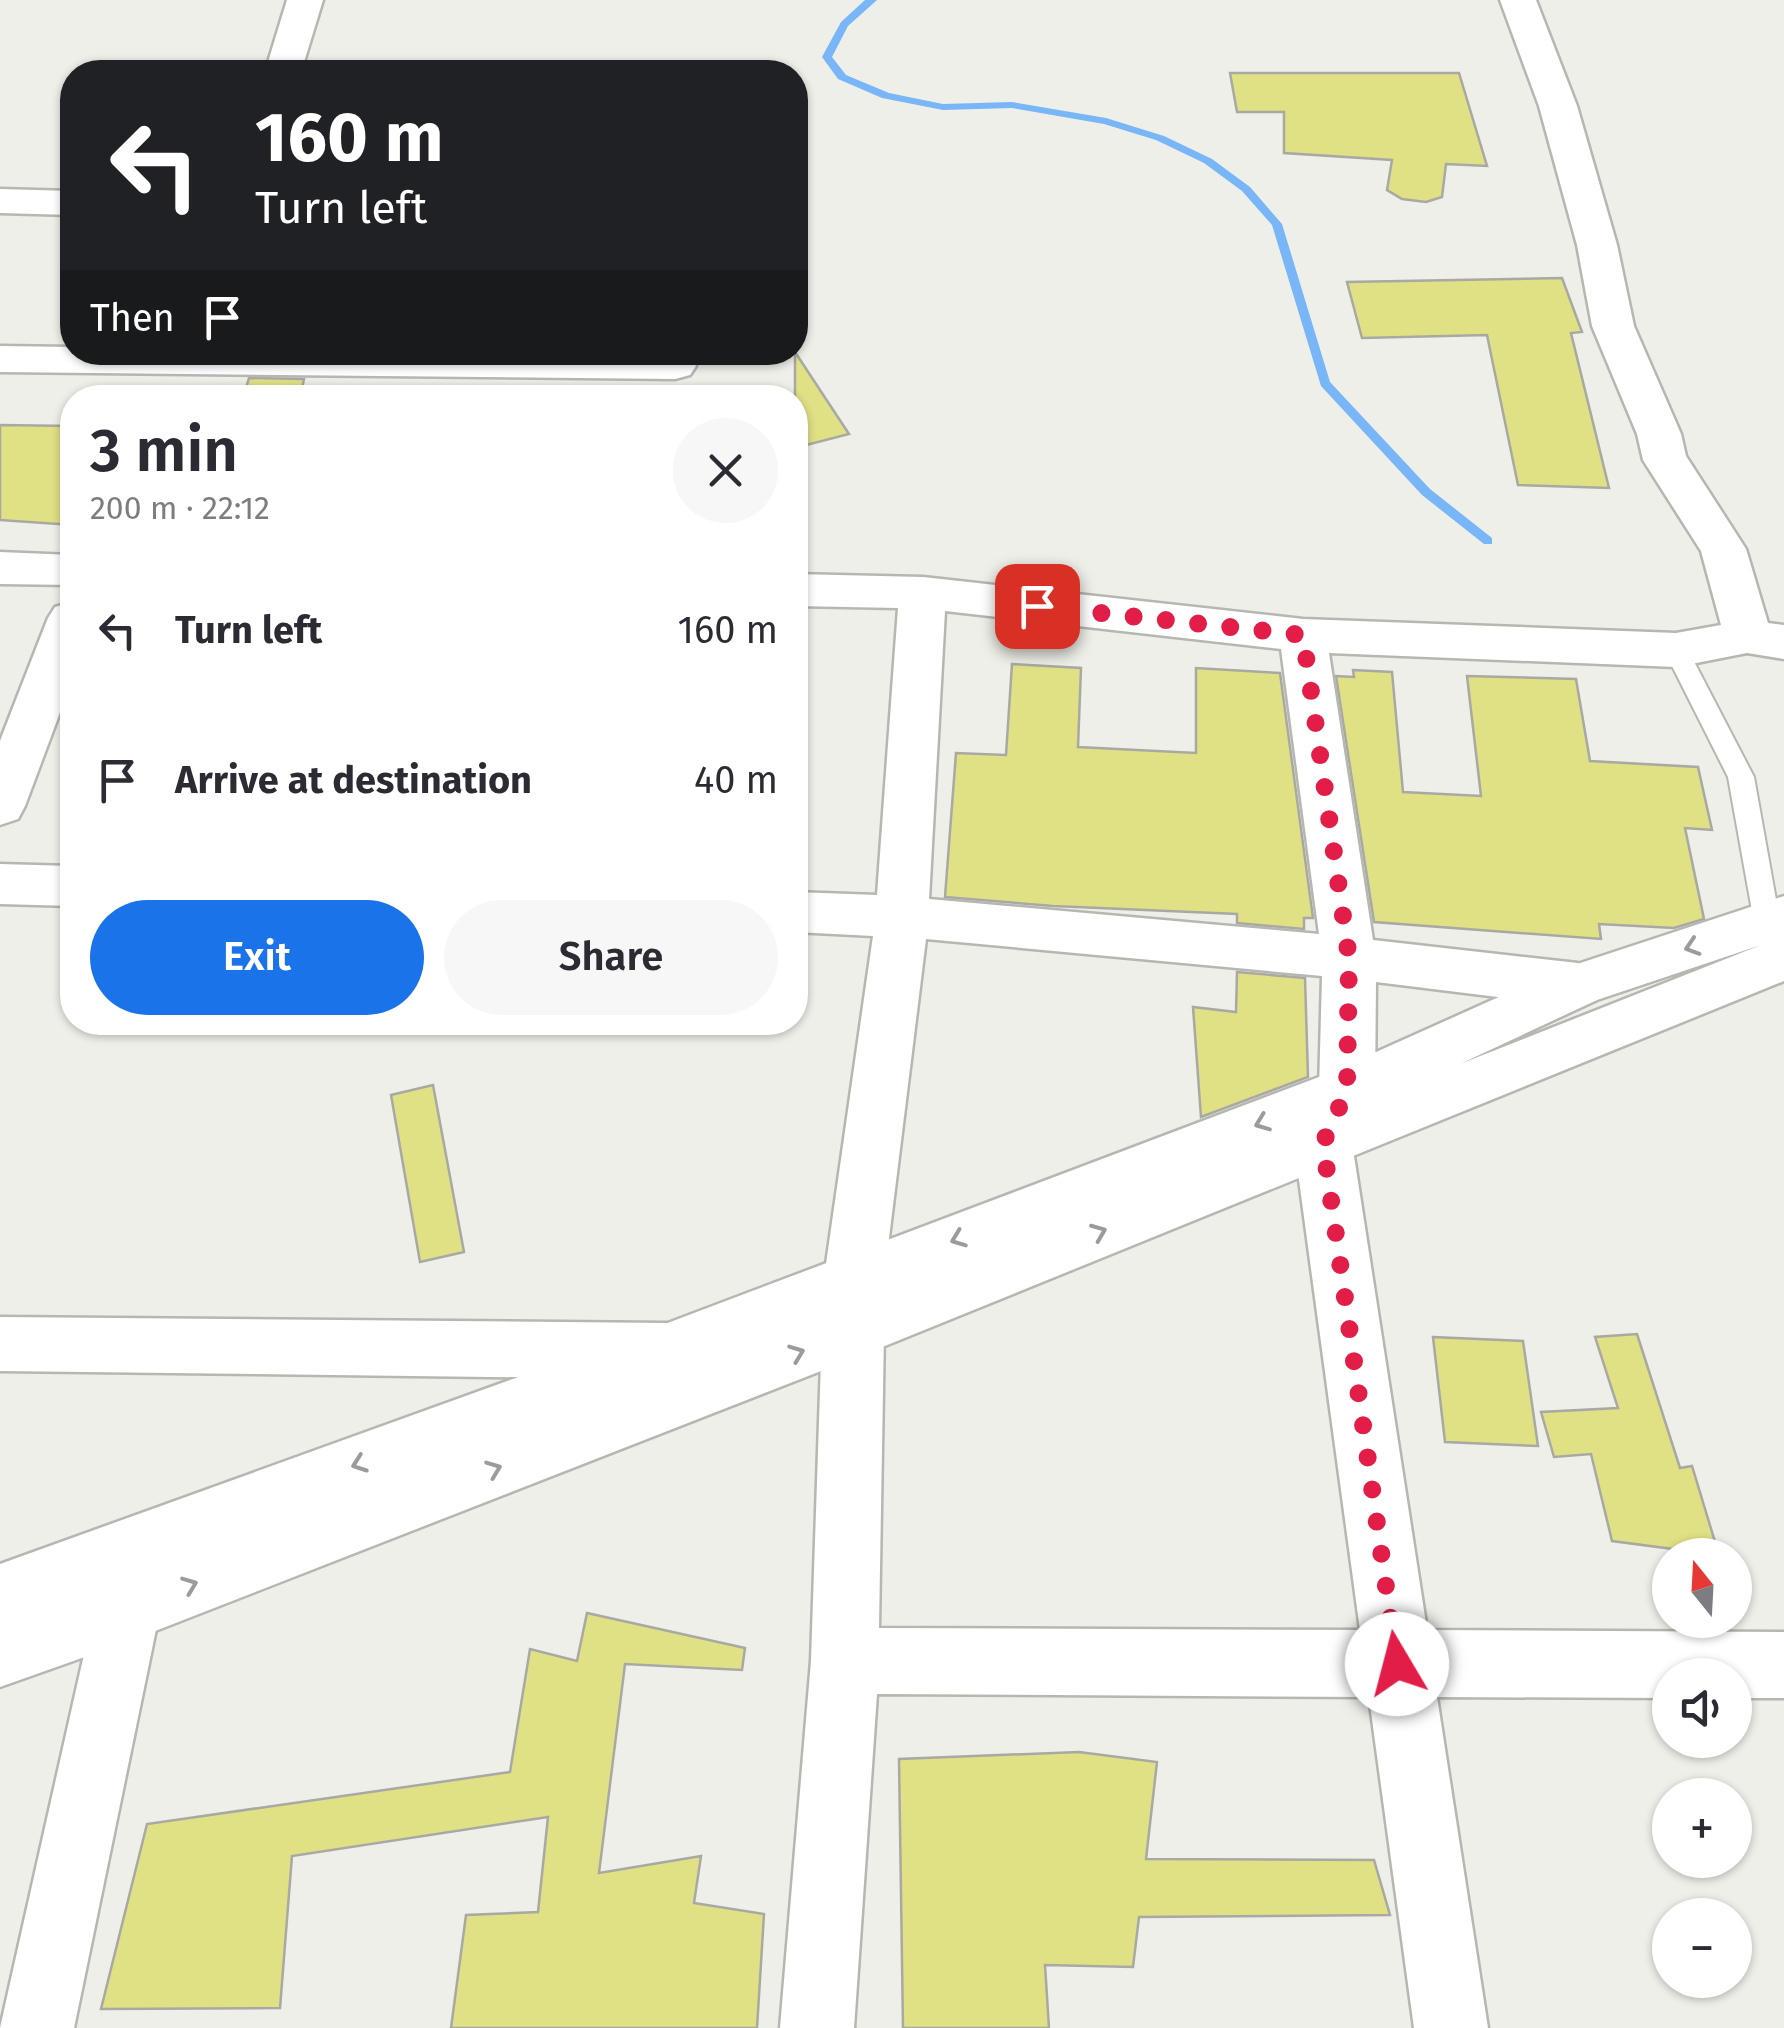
<!DOCTYPE html>
<html lang="en">
<head>
<meta charset="utf-8">
<style>
	:root { --surface:#fff; --page:#f7f7f7; --text:#2b2b33; --muted:#7c7c81; --accent:#1a73e8 }
	body { margin:0; font-family:"Fira Sans",sans-serif; background:var(--page); color:var(--text); height:100vh; display:flex; flex-direction:column; font-size:38px; white-space:nowrap }
	* { box-sizing:border-box; margin:0 }
	p { font-size:32px; color:var(--muted) }
	.icon { flex:none; width:55px; height:55px; fill:none; stroke:currentColor; stroke-width:2; stroke-linecap:round; stroke-linejoin:round }
	.map { position:relative; flex:1; overflow:hidden }
	.panel { position:absolute; left:60px; top:385px; width:748px; height:650px; display:flex; flex-direction:column; background:var(--surface); border-radius:40px; box-shadow:0 2px 8px #0004 }
	.panel>* { flex:none }
	.banner { position:absolute; left:60px; top:60px; width:748px; height:305px; border-radius:40px; box-shadow:0 2px 8px #0004; background:#202124; color:#fff; overflow:hidden }
	.needle { width:65px; rotate:342deg }
	.controls { position:absolute; left:1652px; top:1538px; display:grid; gap:20px }
	.controls a { display:grid; place-items:center; width:100px; height:100px; border-radius:50%; background:var(--surface); box-shadow:0 2px 8px #0004; font-size:50px }
	.pin { position:absolute; display:grid; place-items:center; width:85px; height:85px; color:#fff; margin:-42px; border-radius:20px; box-shadow:0 5px 15px #0006 }
	.me { position:absolute; width:110px; margin:-55px; rotate:352deg; stroke-linejoin:round; filter:drop-shadow(0 0 8px #0008) }
	.turn { display:flex; align-items:center; gap:35px; height:210px; padding:0 30px; font-size:45px }
	.turn .icon { width:130px; height:130px; stroke-width:2.5 }
	.turn b { display:block; font-size:70px; line-height:85px }
	.then { display:flex; align-items:center; height:95px; padding:0 30px; background:#0003; gap:20px; font-size:38px }
	.round { display:grid; place-items:center; flex:none; width:105px; height:105px; border-radius:52px; background:var(--page) }
	.head { display:flex; align-items:center; justify-content:space-between; height:170px; padding:0 30px }
	h1 { font-size:60px; font-weight:600; line-height:75px }
	.cta { display:flex; gap:20px; margin-top:auto; padding:20px 30px }
	.cta a { flex:1; height:115px; border-radius:60px; background:var(--accent); color:#fff; font-size:40px; font-weight:600; line-height:115px; text-align:center }
	.cta a+a { background:var(--page); color:var(--text) }
	ul { padding:0; list-style:none }
	li { display:flex; align-items:center; gap:30px; height:150px; padding:0 30px }
	li div { flex:1 }
	li b { display:block; font-size:38px }
	li em { font-style:normal }
	.map>svg:first-child { display:block }
</style>
</head>
<body>
<div class="map">
<svg width="1784" height="2028" viewBox="0 0 1784 2028">
	<rect width="100%" height="100%" fill="#efefe9"/>
	<g fill="none" stroke-linecap="round" stroke-linejoin="round">
		<!-- stream -->
		<path fill="#79b6f8" fill-rule="evenodd" d="M865,0H877L848,26L832,57L846,75L889,93L943,104L1012,102L1106,118L1164,136L1212,159L1250,187L1282,224L1330,382L1430,489L1492,538V544H1484L1422,495L1321,386L1272,225L1242,191L1204,163L1156,140L1104,124L1012,108L943,110L882,98L838,79L822,57L841,22Z"/>
	</g>
	<!-- building -->
	<g fill="#e0e185" stroke="#a9a9a4" stroke-width="2.5">
		<path d="M1230,73H1459L1487,166L1446,164L1442,197L1426,202L1402,199L1387,190L1392,160L1284,153V112H1237Z"/>
		<path d="M1562,278L1582,332L1571,333L1609,488L1518,485L1487,335L1362,338L1347,282Z"/>
		<path d="M795,352L849,434L795,448Z"/>
		<path d="M249,378L304,379L300,398H243Z"/>
		<path d="M0,425L72,426V525L0,520Z"/>
		<path d="M1012,664L1081,668L1078,747L1196,753V668L1280,673L1313,918H1304V929L1237,923V914L1053,906L945,897L956,753L1006,755Z"/>
		<path d="M1353,670L1392,672L1403,792L1481,796L1467,676L1576,679L1590,761L1698,767L1712,830L1685,828L1704,919L1674,928L1599,924L1601,939L1374,922L1336,676L1354,677Z"/>
		<path d="M1237,972L1305,978L1308,1077L1201,1117L1193,1007L1236,1012Z"/>
		<path d="M433,1085L464,1252L420,1262L391,1095Z"/>
		<path d="M1637,1334L1680,1468L1692,1466L1719,1555L1612,1541L1591,1454L1554,1457L1541,1412L1618,1408L1595,1337Z"/>
		<path d="M1433,1337L1523,1341L1538,1446L1445,1442Z"/>
		<path d="M587,1613L745,1648L742,1670L625,1664L599,1873L701,1856L694,1903L764,1914L757,2028H451L466,1915L538,1912L548,1817L292,1856L280,2008L101,2009L147,1824L510,1772L530,1649L577,1661Z"/>
		<path d="M1079,1752L1157,1762L1146,1859L1374,1860L1390,1915L1139,1917L1133,1967L1045,1965L1049,2028H903L899,1759Z"/>
	</g>
	<g fill="none" stroke-linecap="round" stroke-linejoin="round">
		<!-- service casing -->
		<g stroke="#b6b7b1" stroke-width="4">
			<path id="service" d="M1676,642L1688,650L1754,777L1780,922L1776,929L1767,932L1758,929L1754,922L1728,777L1664,650Z"/>
		</g>
		<!-- minor casing -->
		<g stroke="#b6b7b1" stroke-width="5">
			<g id="minor">
				<path d="M287,0H323L301,72H265Z"/>
				<path d="M1500,0H1536L1577,106L1617,245L1634,326L1681,434L1686,456L1746,549L1768,623L1784,625V659L1747,653L1676,667L1329,653L1373,940L1578,963L1597,970L1605,985L1597,1000L1578,1007L1376,982L1375,1090L1352,1143L1427,1630L1784,1632V1698H1735V1675H1670V1698L1437,1697L1488,2028H1414L1369,1697L877,1694L854,2028H780L811,1661L822,1331L831,1312L853,1304L833,1297L824,1278L873,936L795,932V892L877,895L898,608L795,606V574L923,577L1303,619L1676,633L1721,625L1701,551L1643,460L1637,434L1592,326L1577,245L1539,106ZM945,611L1281,649L1319,934L929,899ZM926,939L1322,976L1319,1090L1294,1143L1360,1630L879,1628L884,1331L875,1312L854,1304L875,1297L884,1278Z"/>
				<path d="M0,189L72,191V215L0,213Z"/>
				<path d="M0,346L72,347V352L675,353L690,357L696,366L690,375L675,379L0,372Z"/>
				<path d="M0,552L72,555V585L0,584Z"/>
				<path d="M72,602V680L25,806L18,819L0,825V741L48,618L55,607Z"/>
				<path d="M0,864L72,866V906L0,904Z"/>
				<path d="M0,1317L666,1323L688,1332L697,1351L688,1370L666,1379L0,1371Z"/>
				<path d="M127,1578L151,1587L160,1610L74,2028H0L94,1610L103,1587Z"/>
			</g>
		</g>
		<!-- secondary casing -->
		<g stroke="#b6b7b1" stroke-width="5">
			<path id="secondary" d="M1784,896V937L1779,938L1784,937V981L875,1350L127,1642L0,1687V1564L657,1327L1327,1074L1559,970ZM1761,945L1460,1064L1597,1000Z"/>
		</g>
		<!-- service -->
		<use href="#service" fill="#fff" fill-rule="evenodd"/>
		<!-- minor -->
		<use href="#minor" fill="#fff" fill-rule="evenodd"/>
		<!-- secondary -->
		<use href="#secondary" fill="#fff" fill-rule="evenodd"/>
	</g>
	<!-- one-way arrows -->
	<defs><path id="oneway-chevron" d="M-2-3.5L2.5 0L-2 3.5" fill="none" stroke-width="1.6" stroke-linecap="round" stroke-linejoin="round" transform="scale(2.5)"/></defs>
	<g stroke="#9b9b9a">
		<use href="#oneway-chevron" transform="translate(1692 947) rotate(162)"/>
		<use href="#oneway-chevron" transform="translate(1262 1123) rotate(159)"/>
		<use href="#oneway-chevron" transform="translate(1099 1232) rotate(-22)"/>
		<use href="#oneway-chevron" transform="translate(958 1239) rotate(159)"/>
		<use href="#oneway-chevron" transform="translate(797 1353) rotate(-21)"/>
		<use href="#oneway-chevron" transform="translate(359 1464) rotate(160)"/>
		<use href="#oneway-chevron" transform="translate(494 1469) rotate(-21)"/>
		<use href="#oneway-chevron" transform="translate(190 1585) rotate(-21)"/>
	</g>
	<g fill="none" stroke-linecap="round" stroke-linejoin="round">
		<!-- route -->
		<path stroke="#e11d48" stroke-width="18" stroke-dasharray="0 32.4" d="M1037,606L1303,635L1349,958L1347,1090L1323,1143L1397,1664"/>
	</g>
</svg>
<div class="controls">
<a><svg class="needle" viewBox="-14 -14 28 28"><path d="M0-13l5 13h-10z" fill="#e53935"/><path d="M0 13l5-13h-10z" fill="#7c7c81"/></svg></a>
<a><svg class="icon" aria-label="sound" viewBox="0 0 24 24"><path d="M4 9h4l5-4v14l-5-4H4zM17 9q2 3 0 6"/></svg></a>
<a>+</a>
<a>−</a>
</div>
<div class="pin" style="left:1037px;top:606px;background:#d93025"><svg class="icon" aria-label="arrive" viewBox="0 0 24 24"><path d="M6 21V4h12l-3 4 3 4H6"/></svg></div>
<svg class="me" style="left:1397px;top:1664px" viewBox="-20 -20 40 40"><circle r="19" fill="#fff"/><path d="M0-13L10 11 0 6-10 11z" fill="#e11d48"/></svg>
<div class="banner">
<div class="turn"><svg class="icon" aria-label="left" viewBox="0 0 24 24"><path d="M17 20v-9H6M10 6l-5 5 5 5"/></svg><div><b>160 m</b>Turn left</div></div>
<div class="then">Then<svg class="icon" aria-label="arrive" viewBox="0 0 24 24"><path d="M6 21V4h12l-3 4 3 4H6"/></svg></div>
</div>
<section class="panel">
<div class="head"><div><h1>3 min</h1><p>200 m · 22:12</p></div><a class="round"><svg class="icon" aria-label="close" viewBox="0 0 24 24"><path d="M6 6l12 12M18 6L6 18"/></svg></a></div>
<ul>
<li><svg class="icon" aria-label="left" viewBox="0 0 24 24"><path d="M17 20v-9H6M10 6l-5 5 5 5"/></svg><div><b>Turn left</b></div><em>160 m</em></li>
<li><svg class="icon" aria-label="arrive" viewBox="0 0 24 24"><path d="M6 21V4h12l-3 4 3 4H6"/></svg><div><b>Arrive at destination</b></div><em>40 m</em></li>
</ul>
<div class="cta"><a>Exit</a><a>Share</a></div>
</section>
</div>
</body>
</html>
